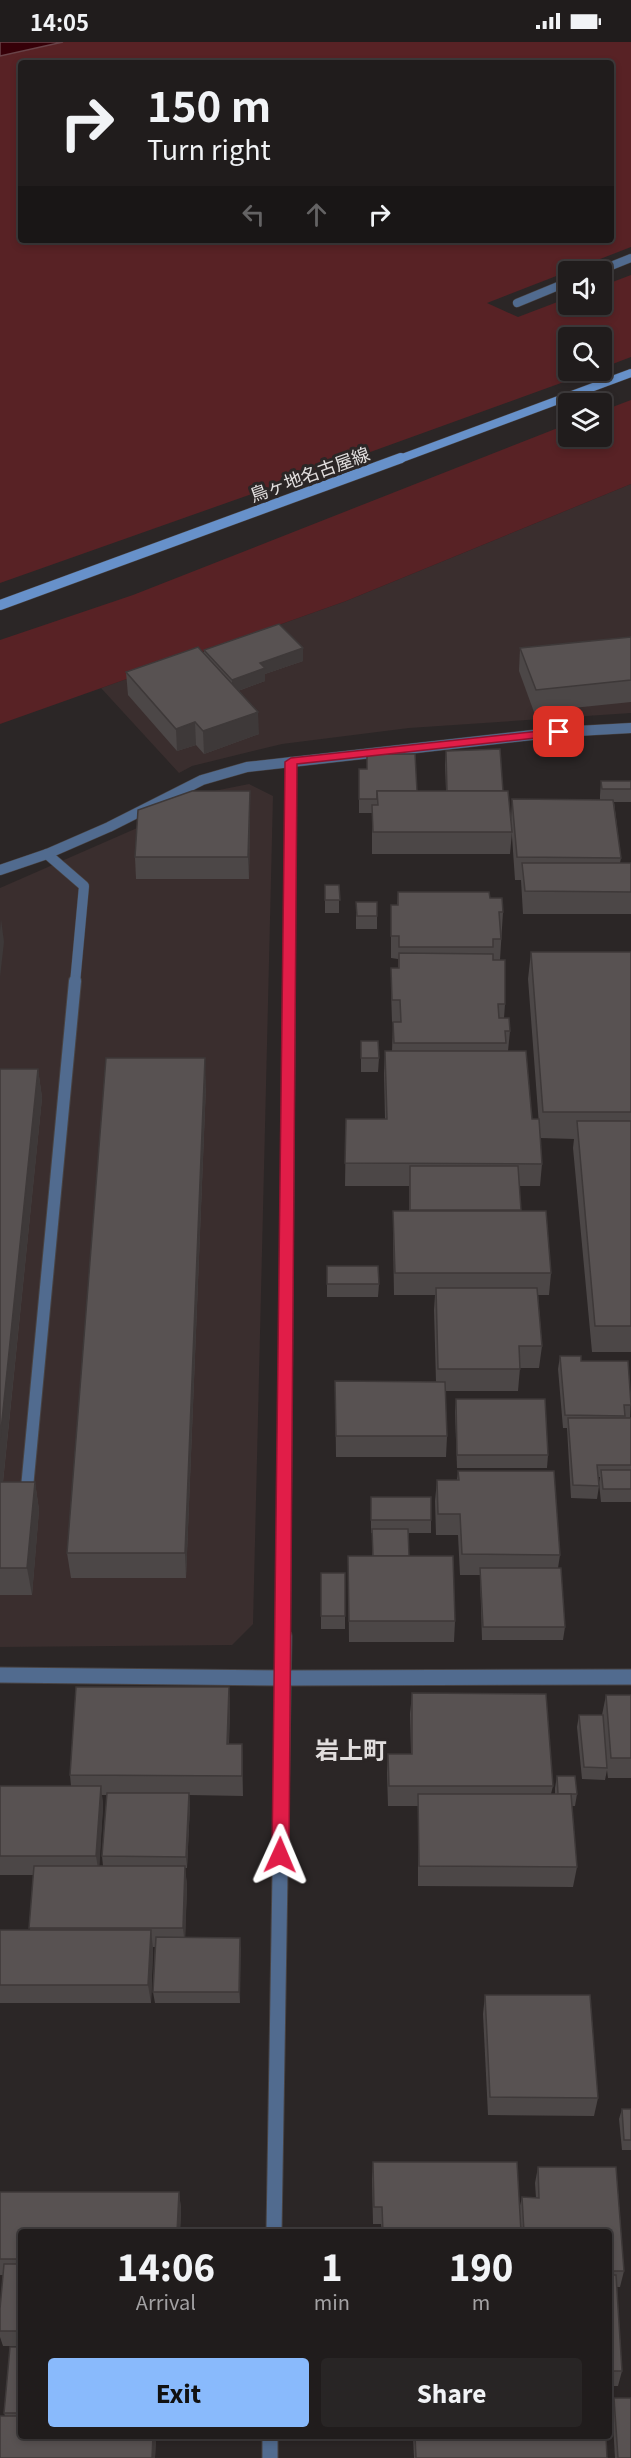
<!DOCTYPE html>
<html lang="en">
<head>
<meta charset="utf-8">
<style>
	:root { --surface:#201c1c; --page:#282525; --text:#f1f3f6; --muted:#a2a1a3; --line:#3d3a3b; --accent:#89bafc }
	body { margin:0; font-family:Georgia,"Noto Sans JP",serif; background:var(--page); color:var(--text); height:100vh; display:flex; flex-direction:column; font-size:22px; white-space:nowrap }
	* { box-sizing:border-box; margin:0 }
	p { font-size:20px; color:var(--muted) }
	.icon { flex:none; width:33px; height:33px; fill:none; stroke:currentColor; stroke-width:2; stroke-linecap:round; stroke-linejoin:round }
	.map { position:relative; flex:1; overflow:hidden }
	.sheet { position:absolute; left:18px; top:2187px; width:594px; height:210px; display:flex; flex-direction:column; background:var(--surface); border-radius:6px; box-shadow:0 3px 9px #0003,0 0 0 2px var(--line) }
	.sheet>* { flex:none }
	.hud { position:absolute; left:18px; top:18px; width:596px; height:183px; border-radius:6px; box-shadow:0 3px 9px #0003,0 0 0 2px var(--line); background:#201c1c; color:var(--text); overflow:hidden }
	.controls { position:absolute; left:558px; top:219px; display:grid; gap:12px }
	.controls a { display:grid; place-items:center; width:54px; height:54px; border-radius:6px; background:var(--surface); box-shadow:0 3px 9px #0003,0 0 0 2px var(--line); font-size:30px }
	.pin { position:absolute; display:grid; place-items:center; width:51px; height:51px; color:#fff; margin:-26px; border-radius:12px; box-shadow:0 3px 9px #0006 }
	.me { position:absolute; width:66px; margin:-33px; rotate:1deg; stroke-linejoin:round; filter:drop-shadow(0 0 4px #0008) }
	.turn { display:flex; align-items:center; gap:21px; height:126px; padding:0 30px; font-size:27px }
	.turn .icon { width:78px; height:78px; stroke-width:2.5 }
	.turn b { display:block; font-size:42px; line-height:51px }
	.lanes { display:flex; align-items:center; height:57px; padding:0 30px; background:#0003; justify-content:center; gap:30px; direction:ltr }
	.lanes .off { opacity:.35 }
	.eta { display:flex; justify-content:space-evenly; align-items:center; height:102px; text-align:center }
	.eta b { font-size:36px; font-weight:800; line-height:42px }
	.button { display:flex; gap:12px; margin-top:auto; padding:12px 30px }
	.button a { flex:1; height:69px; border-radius:6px; background:var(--accent); color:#111; font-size:24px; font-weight:800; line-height:69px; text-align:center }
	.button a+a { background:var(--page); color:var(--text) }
	.status { display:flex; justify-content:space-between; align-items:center; height:42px; padding:0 30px; background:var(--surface); direction:ltr }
	.status svg { height:16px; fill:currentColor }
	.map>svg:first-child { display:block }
</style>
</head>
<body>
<div class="status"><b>14:05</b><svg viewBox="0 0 49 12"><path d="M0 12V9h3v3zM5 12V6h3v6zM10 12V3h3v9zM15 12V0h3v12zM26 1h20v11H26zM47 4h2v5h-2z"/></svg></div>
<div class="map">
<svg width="631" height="2416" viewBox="0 0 631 2416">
	<rect width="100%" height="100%" fill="#2b2626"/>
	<!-- built -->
	<g fill="#3a2e2e">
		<path d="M631,442V671L409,686L282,702L192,724L179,731L101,646L346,559Z"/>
		<path d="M249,742L273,754L253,1582L232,1603L0,1605V846L144,783L209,750Z"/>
	</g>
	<!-- green -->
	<g fill="#582225" fill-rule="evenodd">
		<path d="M63,0H631V205L487,261L518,275L568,256V262H602V244L631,233V315L602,326V296H568V328L594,329L362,413L0,541V14ZM21,21H610V198H21Z"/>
		<path d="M631,358V442L346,559L0,682V598L133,553L568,382V394H602V369Z"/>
	</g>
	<!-- water -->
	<path fill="#360008" stroke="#694348" stroke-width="1.5" d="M0,0H63L0,14Z"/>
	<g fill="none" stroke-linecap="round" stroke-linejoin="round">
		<!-- service-far2 casing -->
		<g stroke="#484343" stroke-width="9">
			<g id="service-far2">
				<path d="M596,230L631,216"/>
				<path d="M517,261L568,240"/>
			</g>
		</g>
		<!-- service-far1 casing -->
		<g stroke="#484343" stroke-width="11">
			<path id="service-far1" d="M47,812L84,844L75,941"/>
		</g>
		<!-- service casing -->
		<g stroke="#484343" stroke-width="14">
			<path id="service" d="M27,1446L75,939"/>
		</g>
		<!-- minor-far2 casing -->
		<g stroke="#484343" stroke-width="11">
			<g id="minor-far2">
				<path d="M0,828L47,812L109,785L202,738L247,725L559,690L631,686"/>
				<path d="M289,941L291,720"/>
			</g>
		</g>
		<!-- minor-far1 casing -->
		<g stroke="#484343" stroke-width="14">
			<path id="minor-far1" d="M284,1596L289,939"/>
		</g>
		<!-- minor casing -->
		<g stroke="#484343" stroke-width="17">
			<g id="minor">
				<path d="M0,1633L284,1636L631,1635"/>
				<path d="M274,2190L284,1594"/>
				<path d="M270,2394V2416"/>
			</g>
		</g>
		<!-- secondary-far1 casing -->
		<g stroke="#484343" stroke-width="9">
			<path id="secondary-far1" d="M397,418L631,331"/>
		</g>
		<!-- secondary casing -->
		<g stroke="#484343" stroke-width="11">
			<path id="secondary" d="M0,563L401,416"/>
		</g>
		<!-- service-far2 -->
		<use href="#service-far2" stroke="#516b8f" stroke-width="8"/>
		<!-- service-far1 -->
		<use href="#service-far1" stroke="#516b8f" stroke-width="10"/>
		<!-- service -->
		<use href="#service" stroke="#516b8f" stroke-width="12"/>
		<!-- minor-far2 -->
		<use href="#minor-far2" stroke="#516b8f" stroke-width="10"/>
		<!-- minor-far1 -->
		<use href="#minor-far1" stroke="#516b8f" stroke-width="12"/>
		<!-- minor -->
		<use href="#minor" stroke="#516b8f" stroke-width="15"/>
		<!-- secondary-far1 -->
		<use href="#secondary-far1" stroke="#6791ca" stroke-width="8"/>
		<!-- secondary -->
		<use href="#secondary" stroke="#6791ca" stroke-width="10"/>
	</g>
	<!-- wall -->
	<g fill="#4c4747" fill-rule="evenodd">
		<path d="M631,595V660L534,670L519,629L520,606Z"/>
		<path d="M204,608L303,619L265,632V639L238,649L259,692L204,712L196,703L177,709L128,653L126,630L204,612Z"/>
		<path d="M446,709L503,749L512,790L510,812H372V771H359V727H367V712L417,749H446L445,723Z"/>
		<path d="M601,739H631V760H614L621,816L620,821H631V872H523L521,838H515L511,780L512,757L600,758V753Z"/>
		<path d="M250,749V771L249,837H136L135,815Z"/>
		<rect x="325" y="843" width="14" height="28"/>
		<path d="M398,850L490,856L503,870L500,918L505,962L504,976L510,989L508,1009L532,1077L542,1122L540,1144H519L521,1169L551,1231L549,1253H538L542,1304L539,1326H520L518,1349H445L447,1394L446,1415H336L335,1339L436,1340L434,1268L435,1253H394L393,1192V1169H409V1144H345L346,1077H385L384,1031L385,1009H392L393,980H392L391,948V926H398V917L391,916V863H397Z"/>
		<path d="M356,860L377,874V887H356Z"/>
		<path d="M531,910H631V1310H592L573,1106L574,1097L540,1096L528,937Z"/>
		<path d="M361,999L379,1016L378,1030H361Z"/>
		<path d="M0,1027H38L42,1056L3,1440H35L39,1468L32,1553H0Z"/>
		<path d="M206,1043L186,1536H71L67,1511Z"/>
		<path d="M327,1224L379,1242L378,1255H327Z"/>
		<path d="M560,1314L581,1319L631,1351L630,1376H631V1460H601L599,1441L600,1435H598L599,1444L597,1457L571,1456L567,1386H563L558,1327Z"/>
		<path d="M456,1357L548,1413L547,1426H457L455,1370Z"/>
		<path d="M458,1429L560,1513L558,1526L565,1585L563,1598H482L480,1533H460L458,1493H436L435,1459L437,1438H457Z"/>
		<path d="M371,1455L431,1478V1491H409V1514L455,1579L454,1600H349L348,1514H372V1491H371Z"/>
		<rect x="321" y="1531" width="24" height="56"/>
		<path d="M229,1645L230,1665L229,1702H242L243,1722V1754L189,1753L190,1763L187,1826H185L187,1844L185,1895L240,1896V1961H155L153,1950L155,1905H153L151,1961H0V1888H30L34,1833H0V1744H71L70,1733ZM102,1753H107L102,1814L103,1824H99L103,1764Z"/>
		<path d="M412,1651L553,1744L551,1752H555V1746L557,1734L577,1752L575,1764H572L577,1825L573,1845L418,1844V1764H388L387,1731L388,1712H411L410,1672Z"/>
		<path d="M606,1653H631V1736H608L607,1728L605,1738L582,1737L577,1685L579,1673H602Z"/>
		<path d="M485,1953L598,2056L594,2074L488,2073L483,1972Z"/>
		<path d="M622,2067H631V2108H622L619,2077Z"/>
		<path d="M373,2120H517L519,2168L522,2155L536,2156L535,2141L538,2125H616L624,2229L620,2245H617L622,2329L618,2344H609V2190H382L381,2182H373L372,2137Z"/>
		<path d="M0,2150H179L181,2167L180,2190H21V2304H3L0,2295V2267L3,2233H0Z"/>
		<path d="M21,2305V2394H156L155,2416H0L5,2374L4,2371Z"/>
		<path d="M614,2356L631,2416H615L612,2365Z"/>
		<path d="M413,2394H606L607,2416H414Z"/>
	</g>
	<!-- shaded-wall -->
	<g fill="#3e3939">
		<path d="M303,606V619L265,632V639L232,651V638L260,621Z"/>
		<path d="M258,670L259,692L204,712L203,689Z"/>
		<path d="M195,680L196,703L177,709L176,687Z"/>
		<path d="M250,749V771L249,837L248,815Z"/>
		<path d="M1,877L4,900L0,935V889Z"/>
		<path d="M205,1016L206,1043L186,1536L185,1511Z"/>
		<path d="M38,1027L42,1056L0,1468V1398Z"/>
		<path d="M35,1440L39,1468L32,1553L27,1526Z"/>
		<path d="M229,1645L230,1665L228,1722L227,1702Z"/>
		<path d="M242,1702L243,1722V1754L242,1734Z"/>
		<path d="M101,1744L103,1764L99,1833L96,1814Z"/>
		<path d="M189,1751L190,1763L187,1826L186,1815Z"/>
		<path d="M185,1824L187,1844L185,1905L183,1886Z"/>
		<path d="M151,1888L153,1907L151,1961L148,1943Z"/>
		<path d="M240,1896L241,1907L240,1961L239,1950Z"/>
		<path d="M179,2150L181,2167L180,2190H177Z"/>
		<path d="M153,2394H156L155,2416H152Z"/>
	</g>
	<!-- building -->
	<g fill="#585252" stroke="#3e3939" stroke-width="1.5">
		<path d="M279,582L303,606L260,621L265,626L232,638L204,608Z"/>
		<path d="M631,595V638L536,648L520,606Z"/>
		<path d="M198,605L258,670L203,689L195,680L176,687L126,630Z"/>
		<path d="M500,707L503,749H447L446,709Z"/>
		<path d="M367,712H415L417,749H377V757H359V727H367Z"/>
		<path d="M601,739H631V747H602Z"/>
		<path d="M192,749H250L248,815H135L138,768Z"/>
		<path d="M377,749H508L512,790H373L372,763H378Z"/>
		<path d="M512,757L613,758L621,816L517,815Z"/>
		<path d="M522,821H631V850L525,849Z"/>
		<path d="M325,843H339L340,858H325Z"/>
		<path d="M398,850H489L490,856H502L503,870H499L501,897H493V905H399V894H391V863H398Z"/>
		<path d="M356,860H377V874H357Z"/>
		<path d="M531,910H631V1070H543Z"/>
		<path d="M399,911L493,912V918H505V962H498L499,976H509L510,989H505L506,1001H394L393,980H401L400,958H392L391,926H399Z"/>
		<path d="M361,999H378L379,1016H361Z"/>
		<path d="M385,1009H526L532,1077H539L542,1122L345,1121L346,1077H387Z"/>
		<path d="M106,1016H205L185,1511H67Z"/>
		<path d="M0,1027H38L0,1398Z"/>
		<path d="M577,1079H631V1284H595Z"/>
		<path d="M410,1124H518L521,1168H410Z"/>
		<path d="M393,1169H546L551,1231H395Z"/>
		<path d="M327,1224H378L379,1242H327Z"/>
		<path d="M436,1246H537L542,1304H519L520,1327H438Z"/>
		<path d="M560,1314H581V1319H628L631,1363H624L625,1374L565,1373Z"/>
		<path d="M335,1339L445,1340L447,1394H336Z"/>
		<path d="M456,1357H545L548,1413H457Z"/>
		<path d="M568,1376H631V1423H597L599,1444L573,1443Z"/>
		<path d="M601,1428H631V1447H603Z"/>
		<path d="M458,1429H554L560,1513L462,1512L460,1472H438L437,1438H459Z"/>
		<path d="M0,1440H35L27,1526H0Z"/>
		<rect x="371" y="1455" width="60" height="23"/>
		<path d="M372,1487H408L409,1514H373Z"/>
		<path d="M348,1514H453L455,1579H349Z"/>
		<path d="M480,1526H561L565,1585H483Z"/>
		<rect x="321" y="1531" width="24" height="43"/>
		<path d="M76,1645H229L227,1702H242V1734L70,1733Z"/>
		<path d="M412,1651L546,1652L553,1744H389L388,1712H412Z"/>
		<path d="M606,1653H631V1716H611Z"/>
		<path d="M579,1673H603L607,1726L584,1725Z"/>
		<path d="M557,1734H575L577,1752H558Z"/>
		<path d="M0,1744H101L96,1814H0Z"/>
		<path d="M107,1751H189L186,1815L102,1814Z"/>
		<path d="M418,1752H571L577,1825L419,1824Z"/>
		<path d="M34,1824H185L183,1886H29Z"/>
		<path d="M0,1888H151L148,1943H0Z"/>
		<path d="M156,1895L240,1896L239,1950H153Z"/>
		<path d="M485,1953H590L598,2056L490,2055Z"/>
		<path d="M622,2067H631V2098H624Z"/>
		<path d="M373,2120H517L521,2190H383L382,2165H374Z"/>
		<path d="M538,2125H616L624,2229H609V2190H524L522,2155L539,2156Z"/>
		<path d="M0,2150H179L177,2190H21V2217H0Z"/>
		<path d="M4,2222H21V2289H0V2267Z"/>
		<path d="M609,2233H616L622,2329H609Z"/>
		<path d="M10,2305H21V2371H4Z"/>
		<path d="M614,2356H631V2416H618Z"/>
		<path d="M0,2374H21V2394H153L152,2416H0Z"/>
		<path d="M415,2394H606L607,2416H416Z"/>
	</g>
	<!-- route -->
	<path fill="#e11d48" stroke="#92132f" stroke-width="1.5" d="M559,687L563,688V693L297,722L289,1813L286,1819L280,1821L275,1819L272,1813L285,720L291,716Z"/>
	<g text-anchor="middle" stroke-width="6" stroke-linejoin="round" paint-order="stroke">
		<!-- far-street labels -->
		<g font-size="18" fill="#e1dede" stroke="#2b2626">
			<text transform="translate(310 433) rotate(-20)" y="6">鳥ヶ地名古屋線</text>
		</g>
		<!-- quarter labels -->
		<g font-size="24" font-weight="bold" fill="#e1dede" stroke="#2b2626">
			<text x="351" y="1717">岩上町</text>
		</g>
	</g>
</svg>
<div class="controls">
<a><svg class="icon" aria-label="sound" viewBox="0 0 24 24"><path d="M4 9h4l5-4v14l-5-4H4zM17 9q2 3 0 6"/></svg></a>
<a><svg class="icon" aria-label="search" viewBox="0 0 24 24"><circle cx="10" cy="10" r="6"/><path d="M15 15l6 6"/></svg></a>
<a><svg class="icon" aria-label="layers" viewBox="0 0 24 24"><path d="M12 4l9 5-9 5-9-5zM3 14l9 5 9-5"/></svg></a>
</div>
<div class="pin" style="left:559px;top:690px;background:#d93025"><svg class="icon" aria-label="arrive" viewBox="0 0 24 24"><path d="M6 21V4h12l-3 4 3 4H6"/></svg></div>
<svg class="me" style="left:280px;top:1813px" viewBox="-20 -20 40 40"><path d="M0-17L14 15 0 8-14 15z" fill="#e11d48" stroke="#fff" stroke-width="4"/></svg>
<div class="hud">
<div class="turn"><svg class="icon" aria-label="right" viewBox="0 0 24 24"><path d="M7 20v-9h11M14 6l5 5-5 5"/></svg><div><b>150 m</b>Turn right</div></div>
<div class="lanes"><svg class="icon off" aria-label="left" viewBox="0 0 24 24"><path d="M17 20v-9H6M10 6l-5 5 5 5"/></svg><svg class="icon off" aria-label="ahead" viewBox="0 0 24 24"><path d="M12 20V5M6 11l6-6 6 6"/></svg><svg class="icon" aria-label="right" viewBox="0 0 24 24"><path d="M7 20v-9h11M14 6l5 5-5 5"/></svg></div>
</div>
<section class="sheet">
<div class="eta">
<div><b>14:06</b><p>Arrival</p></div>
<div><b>1</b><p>min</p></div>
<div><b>190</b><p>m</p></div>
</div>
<div class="button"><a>Exit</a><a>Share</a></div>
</section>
</div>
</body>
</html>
